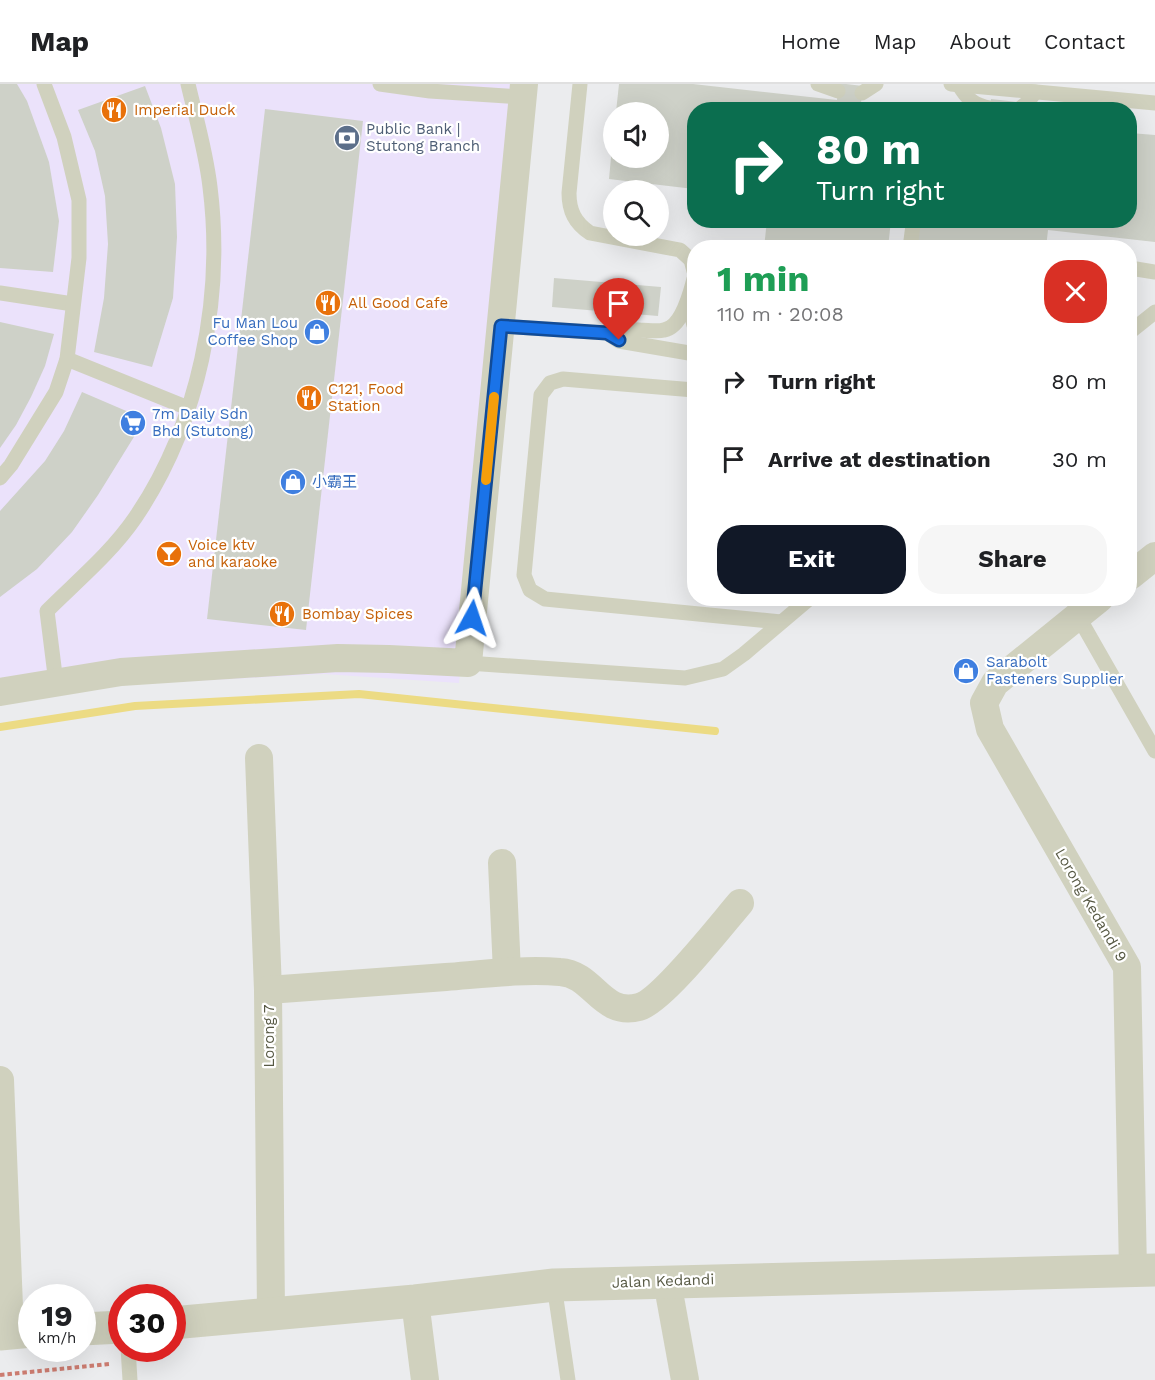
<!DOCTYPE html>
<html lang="en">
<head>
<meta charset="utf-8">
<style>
	:root { --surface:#fff; --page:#f6f6f6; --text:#202124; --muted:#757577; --line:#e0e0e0; --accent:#111827 }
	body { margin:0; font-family:"Work Sans","Noto Sans SC",sans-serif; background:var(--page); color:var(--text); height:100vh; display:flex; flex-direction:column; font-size:22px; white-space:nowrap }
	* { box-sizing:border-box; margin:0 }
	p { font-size:20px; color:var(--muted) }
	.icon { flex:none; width:33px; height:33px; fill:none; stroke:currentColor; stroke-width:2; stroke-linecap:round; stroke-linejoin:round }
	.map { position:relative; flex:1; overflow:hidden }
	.details { position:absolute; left:687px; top:156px; width:450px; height:366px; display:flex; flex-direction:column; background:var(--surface); border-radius:24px; box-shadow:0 6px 24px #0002 }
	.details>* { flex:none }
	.hud { position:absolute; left:687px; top:18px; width:450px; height:126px; border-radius:24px; box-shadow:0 6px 24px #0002; background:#0b6e4f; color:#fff; overflow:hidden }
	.buttons { position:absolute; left:603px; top:18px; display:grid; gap:12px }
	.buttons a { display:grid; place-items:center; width:66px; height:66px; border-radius:50%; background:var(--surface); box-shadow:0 6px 24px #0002; font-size:30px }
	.speed { position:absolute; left:18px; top:1200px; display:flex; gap:12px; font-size:30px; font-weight:700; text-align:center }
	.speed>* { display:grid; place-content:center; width:78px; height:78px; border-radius:50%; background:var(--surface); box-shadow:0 6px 24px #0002; line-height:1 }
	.speed small { font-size:15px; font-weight:400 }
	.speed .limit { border:9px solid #d22; background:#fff; color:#111 }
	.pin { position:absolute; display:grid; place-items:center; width:51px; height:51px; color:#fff; margin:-62px -26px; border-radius:50% 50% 50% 0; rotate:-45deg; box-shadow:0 0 6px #0007 }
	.pin .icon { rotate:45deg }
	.me { position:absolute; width:66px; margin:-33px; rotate:5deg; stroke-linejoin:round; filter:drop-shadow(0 0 4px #0008) }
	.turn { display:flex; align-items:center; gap:21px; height:126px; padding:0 30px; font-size:27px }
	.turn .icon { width:78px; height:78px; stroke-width:2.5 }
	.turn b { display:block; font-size:42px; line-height:51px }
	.round { display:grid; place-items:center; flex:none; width:63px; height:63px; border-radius:24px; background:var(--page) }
	.summary { display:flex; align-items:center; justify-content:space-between; height:102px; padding:0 30px }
	h1 { font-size:36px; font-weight:700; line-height:45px; color:#1e9e55 }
	.button { display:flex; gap:12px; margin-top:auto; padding:12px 30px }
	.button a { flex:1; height:69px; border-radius:24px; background:var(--accent); color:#fff; font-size:24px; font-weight:700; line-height:69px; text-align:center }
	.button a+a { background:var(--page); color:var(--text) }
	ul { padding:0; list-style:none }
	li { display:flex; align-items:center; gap:18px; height:78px; padding:0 30px }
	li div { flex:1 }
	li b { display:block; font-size:22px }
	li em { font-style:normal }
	header { display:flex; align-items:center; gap:36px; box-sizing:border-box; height:84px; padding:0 30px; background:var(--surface); border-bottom:2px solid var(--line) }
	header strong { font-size:28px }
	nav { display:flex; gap:33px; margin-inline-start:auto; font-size:21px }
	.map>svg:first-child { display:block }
</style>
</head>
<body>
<header>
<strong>Map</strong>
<nav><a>Home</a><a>Map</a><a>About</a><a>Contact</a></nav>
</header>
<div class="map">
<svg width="1155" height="1296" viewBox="0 0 1155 1296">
	<rect width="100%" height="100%" fill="#ebecee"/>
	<!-- commercial -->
	<path fill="#ebe2fb" d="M0,0H513L459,599L324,590L119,601L0,621Z"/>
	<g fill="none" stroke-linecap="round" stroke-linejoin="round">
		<!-- stream -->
		<path stroke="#ecdb84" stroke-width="8" d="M0,643L135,622L359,610L715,647"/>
	</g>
	<!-- building -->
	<g fill="#ced1c8">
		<path d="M0,0H17L27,17L49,78L59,137L53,188L0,184Z"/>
		<path d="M619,0H693L837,16L838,0H846L863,2L861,19L908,24V26H694V105L609,95L612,63H614V74H658V28H616Z"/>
		<path d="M145,2L161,44L175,100L177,153L173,214L152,283L94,268L104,214L108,160L105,112L95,67L78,26Z"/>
		<path d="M991,15L1017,18L1016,26H990Z"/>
		<path d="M265,25L363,37L306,546L207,535Z"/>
		<path d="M1130,49L1155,51V158L1048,146L1046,164H917L920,136H1130Z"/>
		<path d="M767,136H891L888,164H764Z"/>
		<path d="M554,194L661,203L658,232L552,223Z"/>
		<path d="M0,238L54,250L45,282L31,313L16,341L0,364Z"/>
		<path d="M82,308L145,335L98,411L72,448L37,485L0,513V427L45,377L64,347Z"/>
	</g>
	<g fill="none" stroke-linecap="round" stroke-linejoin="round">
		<!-- path -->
		<path stroke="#cc7c70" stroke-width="4" stroke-dasharray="4.5 3" stroke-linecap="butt" d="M0,1291L110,1280"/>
		<!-- service -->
		<g stroke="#d0d1be" stroke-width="15">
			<path d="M380,0L430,7L521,13"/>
			<path d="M580,0L569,109C569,127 575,139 590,149L680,166L691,176L694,187"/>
			<path d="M818,0L838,7"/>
			<path d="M951,0L1155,19"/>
			<path d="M959,1C967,15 974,21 990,24"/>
			<path d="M862,9L876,0"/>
			<path d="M1018,26L1027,19L1035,8"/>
			<path d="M910,164L913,141"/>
			<path d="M1130,184L1155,188"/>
			<path d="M0,209L73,220"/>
			<path d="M688,218L694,241"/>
			<path d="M501,242L607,249C618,244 627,245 640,246C647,246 657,248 664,246C682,243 690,210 694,195"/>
			<path d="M1130,248L1155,228"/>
			<path d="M607,249L619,257L689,269L694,272"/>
			<path d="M67,275L188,324"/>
			<path d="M694,306L563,295L550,299L541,311L524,491L530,506L545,515L781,538"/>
			<path d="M0,394L11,381L56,308L67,275L79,174V116L64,53L44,0"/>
			<path d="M1078,532L1155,667"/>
			<path d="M468,579L685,594L723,585L744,570L810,514"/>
			<path d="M56,599L47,527C77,497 111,469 135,434C199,340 224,215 210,103C206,68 196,34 188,0"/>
			<path d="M554,1201L568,1296"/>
			<path d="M128,1264L130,1296"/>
		</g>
		<!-- minor -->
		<g stroke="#d0d1be" stroke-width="28">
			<path d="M1130,492L1155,472"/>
			<path d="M1100,514L995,599L984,619L990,645L1127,883L1133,1187"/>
			<path d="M0,608L121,588L338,574L389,575L468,579L524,0"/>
			<path d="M259,674L268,906L271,1230"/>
			<path d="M502,779L507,888"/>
			<path d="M268,906C328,902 387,897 446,893C484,890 523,885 560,888C594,890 601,933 639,923C662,917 721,841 740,819"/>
			<path d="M0,996L10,1248"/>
			<path d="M667,1197L685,1296"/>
			<path d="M415,1217L425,1296"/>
		</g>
		<!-- tertiary -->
		<g stroke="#d0d1be" stroke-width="33">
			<path d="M172,1239L415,1217L554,1201L1155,1186"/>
			<path d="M82,1245L122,1243"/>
			<path d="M0,1250L32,1247"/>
		</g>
	</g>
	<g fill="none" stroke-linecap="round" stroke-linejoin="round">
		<!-- route casing -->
		<g stroke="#114b97" stroke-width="15">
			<path id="route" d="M472,534L501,242L607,249L619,256"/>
		</g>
		<!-- route -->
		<use href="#route" stroke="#1a73e8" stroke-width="10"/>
		<!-- slow -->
		<path stroke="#f59e0b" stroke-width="10" d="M486,396L494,313"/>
	</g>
	<!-- icons -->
	<defs>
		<g id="restaurant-disc" transform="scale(1.35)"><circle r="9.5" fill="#e8710a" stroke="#fff"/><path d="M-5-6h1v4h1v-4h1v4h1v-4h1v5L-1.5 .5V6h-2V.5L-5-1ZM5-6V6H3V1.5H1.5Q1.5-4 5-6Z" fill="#fff"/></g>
		<g id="bank-disc" transform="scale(1.35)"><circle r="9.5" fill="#5c6f8a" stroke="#fff"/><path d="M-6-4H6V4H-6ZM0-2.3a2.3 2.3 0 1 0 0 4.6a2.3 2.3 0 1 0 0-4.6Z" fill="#fff"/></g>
		<g id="shop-disc" transform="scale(1.35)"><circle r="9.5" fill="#3f7fe0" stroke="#fff"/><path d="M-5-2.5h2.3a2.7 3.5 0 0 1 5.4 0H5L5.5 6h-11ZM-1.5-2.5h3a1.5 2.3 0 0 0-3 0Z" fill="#fff"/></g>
		<g id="supermarket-disc" transform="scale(1.35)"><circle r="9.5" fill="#3f7fe0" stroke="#fff"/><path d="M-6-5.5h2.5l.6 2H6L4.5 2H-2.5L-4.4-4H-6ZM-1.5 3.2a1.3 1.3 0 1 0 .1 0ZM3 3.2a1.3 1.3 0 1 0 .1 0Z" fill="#fff"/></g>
		<g id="bar-disc" transform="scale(1.35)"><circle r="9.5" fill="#e8710a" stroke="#fff"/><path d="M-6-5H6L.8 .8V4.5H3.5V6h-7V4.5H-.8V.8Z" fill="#fff"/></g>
	</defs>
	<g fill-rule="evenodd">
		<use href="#restaurant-disc" x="114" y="26"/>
		<use href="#bank-disc" x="347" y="54"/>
		<use href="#restaurant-disc" x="328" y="219"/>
		<use href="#shop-disc" x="317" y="248"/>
		<use href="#restaurant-disc" x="309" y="314"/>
		<use href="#supermarket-disc" x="133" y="339"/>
		<use href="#shop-disc" x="293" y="398"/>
		<use href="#bar-disc" x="169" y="470"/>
		<use href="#restaurant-disc" x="282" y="530"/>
		<use href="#shop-disc" x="966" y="587"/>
	</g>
	<g text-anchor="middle" stroke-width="4.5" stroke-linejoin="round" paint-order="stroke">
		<!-- food labels -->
		<g font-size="15" fill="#c56008" stroke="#fff" text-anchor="start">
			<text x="134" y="31">Imperial Duck</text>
			<text x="348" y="224">All Good Cafe</text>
			<text x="328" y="310">C121, Food<tspan x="328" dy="17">Station</tspan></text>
			<text x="188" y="466">Voice ktv<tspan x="188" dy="17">and karaoke</tspan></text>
			<text x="302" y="535">Bombay Spices</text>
		</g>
		<!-- service labels -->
		<g font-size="15" fill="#4e5e75" stroke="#fff" text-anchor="start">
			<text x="366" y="50">Public Bank |<tspan x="366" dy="17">Stutong Branch</tspan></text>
		</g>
		<!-- shop labels -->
		<g font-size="15" fill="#366cbe" stroke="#fff" text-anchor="start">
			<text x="298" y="244" text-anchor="end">Fu Man Lou<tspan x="298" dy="17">Coffee Shop</tspan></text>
			<text x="152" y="335">7m Daily Sdn<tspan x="152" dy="17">Bhd (Stutong)</tspan></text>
			<text x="312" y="403">小霸王</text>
			<text x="986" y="583">Sarabolt<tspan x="986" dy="17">Fasteners Supplier</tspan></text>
		</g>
		<!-- street labels -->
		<g font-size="15" fill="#575944" stroke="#fff">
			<text transform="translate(1091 821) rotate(60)" y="5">Lorong Kedandi 9</text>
			<text transform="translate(269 952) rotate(-90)" y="5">Lorong 7</text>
			<text transform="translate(663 1197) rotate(-2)" y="5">Jalan Kedandi</text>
		</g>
	</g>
</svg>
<div class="buttons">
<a><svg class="icon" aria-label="sound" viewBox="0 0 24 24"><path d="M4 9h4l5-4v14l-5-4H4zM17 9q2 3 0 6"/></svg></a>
<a><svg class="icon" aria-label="search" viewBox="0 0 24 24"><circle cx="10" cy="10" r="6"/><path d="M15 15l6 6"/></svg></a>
</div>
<div class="speed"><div>19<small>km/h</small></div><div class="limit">30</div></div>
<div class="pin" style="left:619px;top:256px;background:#d93025"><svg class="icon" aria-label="arrive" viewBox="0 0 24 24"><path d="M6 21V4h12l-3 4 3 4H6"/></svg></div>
<svg class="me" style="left:472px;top:534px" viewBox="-20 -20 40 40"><path d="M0-17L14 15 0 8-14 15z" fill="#1a73e8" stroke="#fff" stroke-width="4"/></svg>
<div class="hud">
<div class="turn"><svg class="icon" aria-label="right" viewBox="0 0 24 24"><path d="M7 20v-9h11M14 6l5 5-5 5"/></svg><div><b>80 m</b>Turn right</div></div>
</div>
<section class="details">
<div class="summary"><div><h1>1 min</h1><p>110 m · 20:08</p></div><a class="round" style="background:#d93025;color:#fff"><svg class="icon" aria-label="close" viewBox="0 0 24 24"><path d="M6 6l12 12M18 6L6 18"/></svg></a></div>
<ul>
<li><svg class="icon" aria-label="right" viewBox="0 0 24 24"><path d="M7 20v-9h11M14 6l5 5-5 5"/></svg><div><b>Turn right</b></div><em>80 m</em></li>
<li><svg class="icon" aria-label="arrive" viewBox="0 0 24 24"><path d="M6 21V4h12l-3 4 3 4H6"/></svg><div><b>Arrive at destination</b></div><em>30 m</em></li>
</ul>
<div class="button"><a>Exit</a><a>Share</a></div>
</section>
</div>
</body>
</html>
